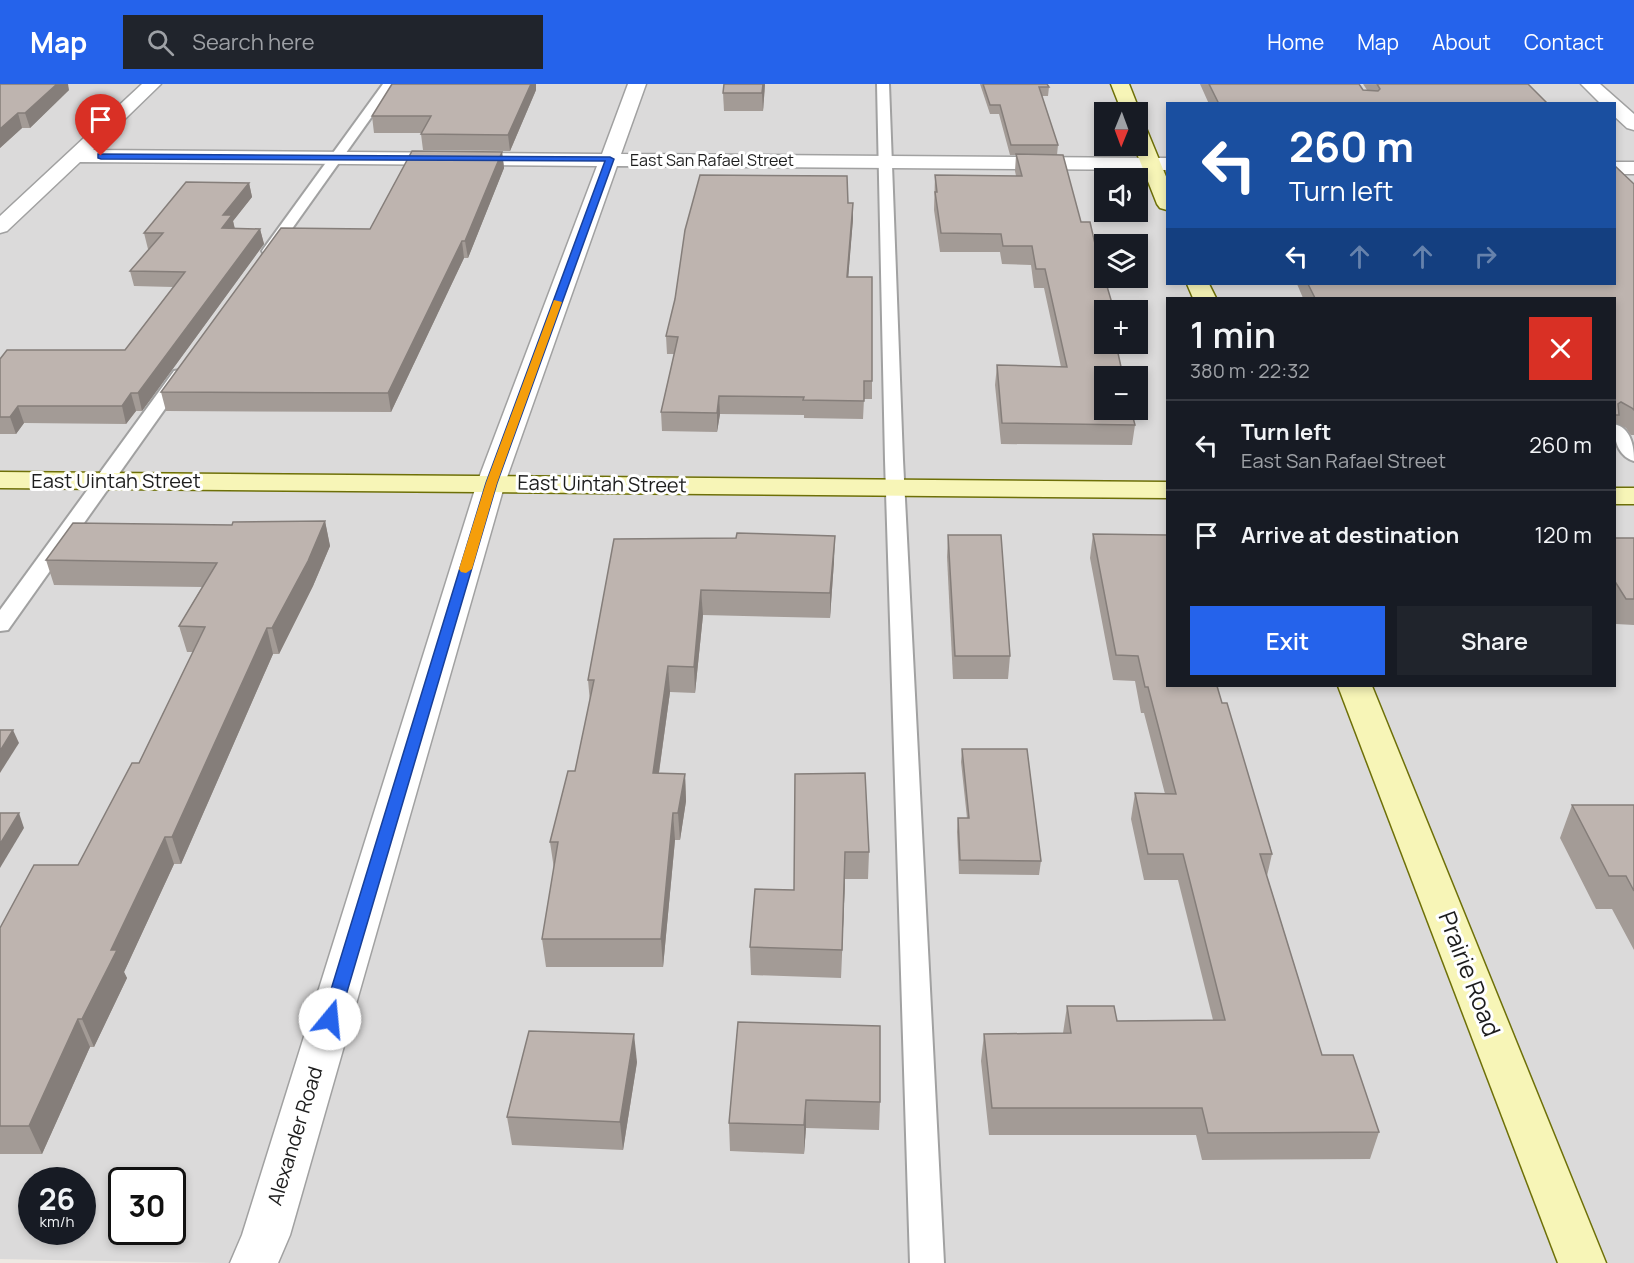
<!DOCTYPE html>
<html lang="en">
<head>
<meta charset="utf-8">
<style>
	:root { --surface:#171b24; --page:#20242c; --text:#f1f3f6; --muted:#9ea1a6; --line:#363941; --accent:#2563eb }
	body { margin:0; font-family:Manrope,sans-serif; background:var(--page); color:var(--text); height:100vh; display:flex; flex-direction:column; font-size:22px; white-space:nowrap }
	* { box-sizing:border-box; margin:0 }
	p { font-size:20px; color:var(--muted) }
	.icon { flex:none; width:33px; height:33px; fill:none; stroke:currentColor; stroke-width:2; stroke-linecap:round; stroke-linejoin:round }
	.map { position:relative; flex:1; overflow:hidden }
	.drawer { position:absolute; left:1166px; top:213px; width:450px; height:390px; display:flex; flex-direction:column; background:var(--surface); border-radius:0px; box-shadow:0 3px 9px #0003 }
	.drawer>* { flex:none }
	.top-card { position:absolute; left:1166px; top:18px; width:450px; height:183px; border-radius:0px; box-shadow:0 3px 9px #0003; background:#1a4fa0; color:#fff; overflow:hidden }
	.needle { width:39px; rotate:181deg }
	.tools { position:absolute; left:1094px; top:18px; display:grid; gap:12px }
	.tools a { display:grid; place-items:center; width:54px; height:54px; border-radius:0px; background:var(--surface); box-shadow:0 3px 9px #0003; font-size:30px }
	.speed { position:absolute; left:18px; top:1083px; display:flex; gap:12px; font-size:30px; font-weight:700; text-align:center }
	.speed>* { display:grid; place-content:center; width:78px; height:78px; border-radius:50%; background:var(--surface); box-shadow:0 3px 9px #0003; line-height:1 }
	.speed small { font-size:15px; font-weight:400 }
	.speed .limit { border:3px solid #111; border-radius:9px; background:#fff; color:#111 }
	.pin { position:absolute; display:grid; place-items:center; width:51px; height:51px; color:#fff; margin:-62px -26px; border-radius:50% 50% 50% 0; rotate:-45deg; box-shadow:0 0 6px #0007 }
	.pin .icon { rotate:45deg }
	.me { position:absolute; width:66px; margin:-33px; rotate:17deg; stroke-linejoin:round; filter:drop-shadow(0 0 4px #0008) }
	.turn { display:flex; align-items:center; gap:21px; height:126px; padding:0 24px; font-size:27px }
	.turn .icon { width:78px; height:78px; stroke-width:2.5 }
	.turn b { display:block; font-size:42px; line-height:51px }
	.lanes { display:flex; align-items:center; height:57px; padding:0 24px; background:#0003; justify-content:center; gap:30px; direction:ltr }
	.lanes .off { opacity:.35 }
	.round { display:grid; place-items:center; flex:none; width:63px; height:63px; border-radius:0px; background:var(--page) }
	.head { display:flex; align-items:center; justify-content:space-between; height:102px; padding:0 24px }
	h1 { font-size:36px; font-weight:600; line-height:45px }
	.cta { display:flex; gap:12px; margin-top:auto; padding:12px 24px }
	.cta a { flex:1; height:69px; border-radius:0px; background:var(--accent); color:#fff; font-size:24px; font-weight:600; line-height:69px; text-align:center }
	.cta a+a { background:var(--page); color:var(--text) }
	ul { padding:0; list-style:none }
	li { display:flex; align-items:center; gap:18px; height:90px; padding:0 24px; border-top:2px solid var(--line) }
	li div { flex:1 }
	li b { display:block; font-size:22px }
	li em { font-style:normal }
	header { display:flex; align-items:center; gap:36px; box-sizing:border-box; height:84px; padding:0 30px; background:var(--accent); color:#fff }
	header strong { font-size:28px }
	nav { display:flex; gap:33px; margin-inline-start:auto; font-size:21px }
	.search { width:420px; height:54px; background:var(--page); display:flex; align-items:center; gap:15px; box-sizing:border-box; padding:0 21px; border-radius:0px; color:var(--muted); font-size:22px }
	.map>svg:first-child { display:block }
</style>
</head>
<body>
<header>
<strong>Map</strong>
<div class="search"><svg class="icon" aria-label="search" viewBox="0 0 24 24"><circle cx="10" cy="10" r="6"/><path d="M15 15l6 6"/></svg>Search here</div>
<nav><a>Home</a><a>Map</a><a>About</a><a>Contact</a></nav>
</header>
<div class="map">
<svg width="1634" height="1179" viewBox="0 0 1634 1179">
	<rect width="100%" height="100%" fill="#eee9e3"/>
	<!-- residential -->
	<path fill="#dbdada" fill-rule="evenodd" d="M0,0H1634V1179H215L0,1175ZM1167,20H1614V200H1167ZM1104,28H1137V62H1104ZM1104,94H1137V128H1104ZM1104,160H1137V194H1104ZM1167,214H1614V602H1167ZM1104,226H1137V260H1104ZM1104,292H1137V326H1104ZM32,1096H82V1148H32ZM122,1096H172V1148H122Z"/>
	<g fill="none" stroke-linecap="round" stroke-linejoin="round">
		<!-- lane casing -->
		<g stroke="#a1a1a1" stroke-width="4">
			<g id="lane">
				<path d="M383,0H395L274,170H264L262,167L264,164Z"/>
				<path d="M877,0H889L903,376L944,1179H910L885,376Z"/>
				<path d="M180,286L186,287L189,291L8,546L0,547V526L174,287Z"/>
				<path d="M1614,340C1631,344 1634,362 1634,377C1617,372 1614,354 1614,340Z"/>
			</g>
		</g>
		<!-- street casing -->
		<g stroke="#a1a1a1" stroke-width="3">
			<g id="street">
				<path d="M142,0H161L93,66L602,70L628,0H646L621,70L1167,74V86L617,82L505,399L290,1151L278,1179H230L242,1151L477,399L597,82L80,78L7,147L0,149V132Z"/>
				<path d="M1581,0H1600L1634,30V46L1627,44L1614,32V20H1601Z"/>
				<rect x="1614" y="78" width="20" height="12"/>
			</g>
		</g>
		<!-- secondary casing -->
		<g stroke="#6e7008" stroke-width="3">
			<g id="secondary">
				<path d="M1111,0H1129L1140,28L1137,32V28H1122Z"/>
				<path d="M1137,38L1144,40L1146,44L1167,95V126L1160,124L1157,120L1134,62H1137Z"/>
				<path d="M1187,200H1209L1216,214H1193Z"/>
				<path d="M0,388L1167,398V414L0,404Z"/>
				<rect x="1614" y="404" width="20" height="16"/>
				<path d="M1338,602H1372L1606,1179H1558Z"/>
			</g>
		</g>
		<!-- lane -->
		<use href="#lane" fill="#fff" fill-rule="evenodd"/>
		<!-- street -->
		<use href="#street" fill="#fff" fill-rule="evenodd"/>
		<!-- secondary -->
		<use href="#secondary" fill="#f7f5b7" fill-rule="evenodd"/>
	</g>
	<!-- wall -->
	<g fill="#a39b96">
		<path d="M0,0L69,6L30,44H22L0,64Z"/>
		<path d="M765,0L763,27H724L723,9Z"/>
		<path d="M980,0H1047L1049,3L1048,12H1042L1058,61L1057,71L1104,260H1118L1117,265L1135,341L1132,361L1001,360L995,301L997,281L1061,283L1044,204H1034L1031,181L1002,180L1000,168H940L934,126L935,91L1016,92L1015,87L1016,71H1010L999,30H990Z"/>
		<path d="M1200,0H1359L1363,6H1367L1363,0H1528L1548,20H1209Z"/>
		<path d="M536,6L510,67L423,66L421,50L422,49H374L372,32Z"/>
		<path d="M502,68L504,84L468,174H464L391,328L166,327L161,308L370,145Z"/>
		<path d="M249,99L252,113L233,137L235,145H260L264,160L142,327H136L126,340L24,339L16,350H0V275L125,266L173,203L134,202L130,187L150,165H148L144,149Z"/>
		<path d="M1634,100V351H1631L1626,344L1616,339L1614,346V214H1303L1297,200H1614Z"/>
		<path d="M848,119H853V135L848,193H872V315H864L863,335L804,334V331L720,330L717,348L662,347L661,328L674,270H667L666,252Z"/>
		<path d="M325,437L330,462L313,502L279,570H273L181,780H174L124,888L127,894L94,963H90L42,1070H0V844L78,781L139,679L193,568H187L179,542L202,503L54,501L46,476L232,441Z"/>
		<path d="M1093,450L1222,619L1272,770L1267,792L1322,971L1379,1048L1370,1075L1202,1076L1196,1051H989L981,977L984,950L1063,949L1067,922L1117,937L1213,936L1178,796H1144L1131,735L1135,709L1165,710L1144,629H1141L1135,597L1113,596L1090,474Z"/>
		<path d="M948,451L1010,572L1008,595H953L947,473Z"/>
		<path d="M736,454L834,477L830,534L703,531L695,609L670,608L659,689L685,690L686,717L680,756H675L663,883H546L542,855L554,785L550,758L575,687L590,618L588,596Z"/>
		<path d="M1614,454H1634V541L1616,540L1614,536Z"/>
		<path d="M962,665L1041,777L1039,791L959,790L957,748L958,734H967L961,678Z"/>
		<path d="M795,690L869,768L868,795H845L841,894L751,891L750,863L794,806Z"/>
		<path d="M1572,721H1634V866L1612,825H1596L1560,754Z"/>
		<path d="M738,938L880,1018L879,1046L806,1044L804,1070L730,1067L729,1039Z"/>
		<path d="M637,978L623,1066L512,1061L507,1033Z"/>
	</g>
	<!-- shaded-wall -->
	<g fill="#857e7a">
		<path d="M57,0H68L69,6L30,44L25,29Z"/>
		<path d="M531,0H536V6L510,67L508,51Z"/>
		<path d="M763,0H765L763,27L762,9Z"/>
		<path d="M18,29L22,44L0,64V45Z"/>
		<path d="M502,68L504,84L468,174L465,157Z"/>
		<path d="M249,99L252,113L233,137L235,146L222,144L223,131Z"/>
		<path d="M853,119V135L847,209V193Z"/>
		<path d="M260,145L264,160L142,327L138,309Z"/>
		<path d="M462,157L464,174L391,328L388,309Z"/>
		<path d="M131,309L136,327L126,340L122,322Z"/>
		<path d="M719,312L720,330L717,348V329Z"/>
		<path d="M18,322L24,339L16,350L10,333Z"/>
		<path d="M325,437L330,462L313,502L279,570L272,544Z"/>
		<path d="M835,452L834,477L830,534V509Z"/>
		<path d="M701,506L703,531L695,609L694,583Z"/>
		<path d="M267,544L273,570L181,780L172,753Z"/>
		<path d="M668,582L670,608L655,716L653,689Z"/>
		<path d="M13,646L19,659L0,689V667Z"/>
		<path d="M685,690L686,717L680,756L678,729Z"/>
		<path d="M19,729L24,744L0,784V760Z"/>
		<path d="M673,729L675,756L663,883L661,855Z"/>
		<path d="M165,753L174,780L124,888L127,894L94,963L82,935L111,866Z"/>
		<path d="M845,768V795L841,894L842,866Z"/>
		<path d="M78,935L90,963L42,1070L29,1042Z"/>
		<path d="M634,950L637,978L623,1066L620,1038Z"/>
		<path d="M806,1016V1044L804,1070V1041Z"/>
	</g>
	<!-- building -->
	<g fill="#beb4af" stroke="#857e7a" stroke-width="1.5">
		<path d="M0,0H57L25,29H18L0,45Z"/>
		<path d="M392,0H531L508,51L421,50L431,32H372Z"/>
		<path d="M724,0H763L762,9H723Z"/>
		<path d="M983,0H1047L1049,3H1039L1058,61H1011L1000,21H990Z"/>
		<path d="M1209,0H1359L1363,6L1378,7L1380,5L1377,0H1528L1548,20H1219Z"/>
		<path d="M412,67L502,68L465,157H462L388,309L161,308L281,144L370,145Z"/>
		<path d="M1016,70L1063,71L1081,138H1090L1104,199H1106L1114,226H1104V260H1116L1123,292H1104V326H1131L1135,341L1002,339L997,281L1067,283L1045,185H1036L1032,162H1003L1001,150L941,149L935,108H937L935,91L1022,92Z"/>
		<path d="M1614,81L1634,100V326L1632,324L1621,318L1618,320L1619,331H1614V214H1315L1308,200H1614Z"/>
		<path d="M700,91L847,92L848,119H853L847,193H872V297H864V317L803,316L804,313L719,312L717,329L661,328L678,253L666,252L675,215L685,146Z"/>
		<path d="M186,98L249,99L223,131H232L222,144L260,145L138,309H131L122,322H18L10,333H0V275L7,266H125L185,188L130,187L163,149H144Z"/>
		<path d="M325,437L308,477L272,544H267L172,753H165L111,866H117L82,935H78L29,1042H0V844L34,781H78L132,679H139L205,543L179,542L217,479L46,476L73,439L232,441L233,438Z"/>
		<path d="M737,449L835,452L830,509L701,506L694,583L668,582L653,689L685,690L678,729H673L661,855H542L558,758H550L568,687H575L594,596H588L614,455L736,454Z"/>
		<path d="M1093,450L1167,451V602H1217L1222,619H1227L1272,770H1260L1322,971H1353L1379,1048L1208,1049L1202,1024H992L984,950L1071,949L1067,922H1114L1117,937L1225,936L1183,770H1148L1135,709L1176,710L1148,603H1145L1138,572L1116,571Z"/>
		<path d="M948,451H1001L1010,572H955Z"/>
		<path d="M1614,454H1634V515H1626L1614,496Z"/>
		<path d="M0,646H13L0,667Z"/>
		<path d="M962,665H1027L1041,777L960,776L958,734H969Z"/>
		<path d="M865,689L869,768H845L842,866L750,863L755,805L794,806L795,690Z"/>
		<path d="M1572,721H1634V807L1626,792H1609Z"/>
		<path d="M0,729H19L0,760Z"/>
		<path d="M738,938L880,942V1018L806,1016L804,1041L729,1039Z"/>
		<path d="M529,947L634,950L620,1038L507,1033Z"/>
	</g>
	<!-- route -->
	<path fill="#2563eb" stroke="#184099" stroke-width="1.5" d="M98,70L610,73L614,75L497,399L339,935L336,940L330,942L324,940L322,935L486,399L605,77L101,75L98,74Z"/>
	<!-- slow -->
	<path fill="#f59e0b" d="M554,216L562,218L497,399L472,485L466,489L461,488L459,485L486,399Z"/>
	<g text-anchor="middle" stroke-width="6" stroke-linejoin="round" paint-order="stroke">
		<!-- far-street labels -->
		<g font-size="16" fill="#1d1d1d" stroke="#fff">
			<text x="712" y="82">East San Rafael Street</text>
		</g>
		<!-- street labels -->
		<g font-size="20" fill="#1d1d1d" stroke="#fff">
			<text x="116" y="404">East Uintah Street</text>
			<text transform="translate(602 400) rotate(1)" y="7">East Uintah Street</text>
			<text transform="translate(295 1052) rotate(-73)" y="7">Alexander Road</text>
		</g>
		<!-- near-street labels -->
		<g font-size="24" fill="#1d1d1d" stroke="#fff">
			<text transform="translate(1469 890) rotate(69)" y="8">Prairie Road</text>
		</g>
	</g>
</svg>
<div class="tools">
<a><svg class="needle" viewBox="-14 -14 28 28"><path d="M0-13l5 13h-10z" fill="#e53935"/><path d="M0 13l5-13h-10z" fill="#9ea1a6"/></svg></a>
<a><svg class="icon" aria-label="sound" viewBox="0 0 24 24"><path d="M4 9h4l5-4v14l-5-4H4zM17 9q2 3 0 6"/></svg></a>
<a><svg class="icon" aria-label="layers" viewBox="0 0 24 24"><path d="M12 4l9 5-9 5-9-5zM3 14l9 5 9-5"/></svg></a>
<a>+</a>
<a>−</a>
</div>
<div class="speed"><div>26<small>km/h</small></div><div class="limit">30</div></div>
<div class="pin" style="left:101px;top:72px;background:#d93025"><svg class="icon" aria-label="arrive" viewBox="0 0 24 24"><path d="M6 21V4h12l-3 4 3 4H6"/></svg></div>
<svg class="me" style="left:330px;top:935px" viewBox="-20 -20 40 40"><circle r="19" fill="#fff"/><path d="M0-13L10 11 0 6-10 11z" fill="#2563eb"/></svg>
<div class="top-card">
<div class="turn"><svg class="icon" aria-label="left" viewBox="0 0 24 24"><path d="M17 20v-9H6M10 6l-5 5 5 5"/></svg><div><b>260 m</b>Turn left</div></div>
<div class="lanes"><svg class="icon" aria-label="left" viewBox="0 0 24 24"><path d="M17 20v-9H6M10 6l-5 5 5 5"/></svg><svg class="icon off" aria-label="ahead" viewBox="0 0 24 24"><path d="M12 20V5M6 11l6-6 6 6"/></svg><svg class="icon off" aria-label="ahead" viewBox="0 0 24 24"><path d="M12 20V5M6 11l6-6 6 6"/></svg><svg class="icon off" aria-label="right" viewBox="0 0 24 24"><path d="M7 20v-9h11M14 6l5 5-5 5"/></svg></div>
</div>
<section class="drawer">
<div class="head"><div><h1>1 min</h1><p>380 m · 22:32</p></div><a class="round" style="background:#d93025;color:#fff"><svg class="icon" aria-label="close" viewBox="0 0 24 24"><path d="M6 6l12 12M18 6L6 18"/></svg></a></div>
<ul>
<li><svg class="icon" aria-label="left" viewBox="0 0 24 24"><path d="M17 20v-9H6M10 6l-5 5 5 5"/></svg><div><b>Turn left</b><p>East San Rafael Street</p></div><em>260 m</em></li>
<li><svg class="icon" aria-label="arrive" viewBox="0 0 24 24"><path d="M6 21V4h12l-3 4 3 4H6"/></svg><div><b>Arrive at destination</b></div><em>120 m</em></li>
</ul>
<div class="cta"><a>Exit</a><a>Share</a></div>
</section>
</div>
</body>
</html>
